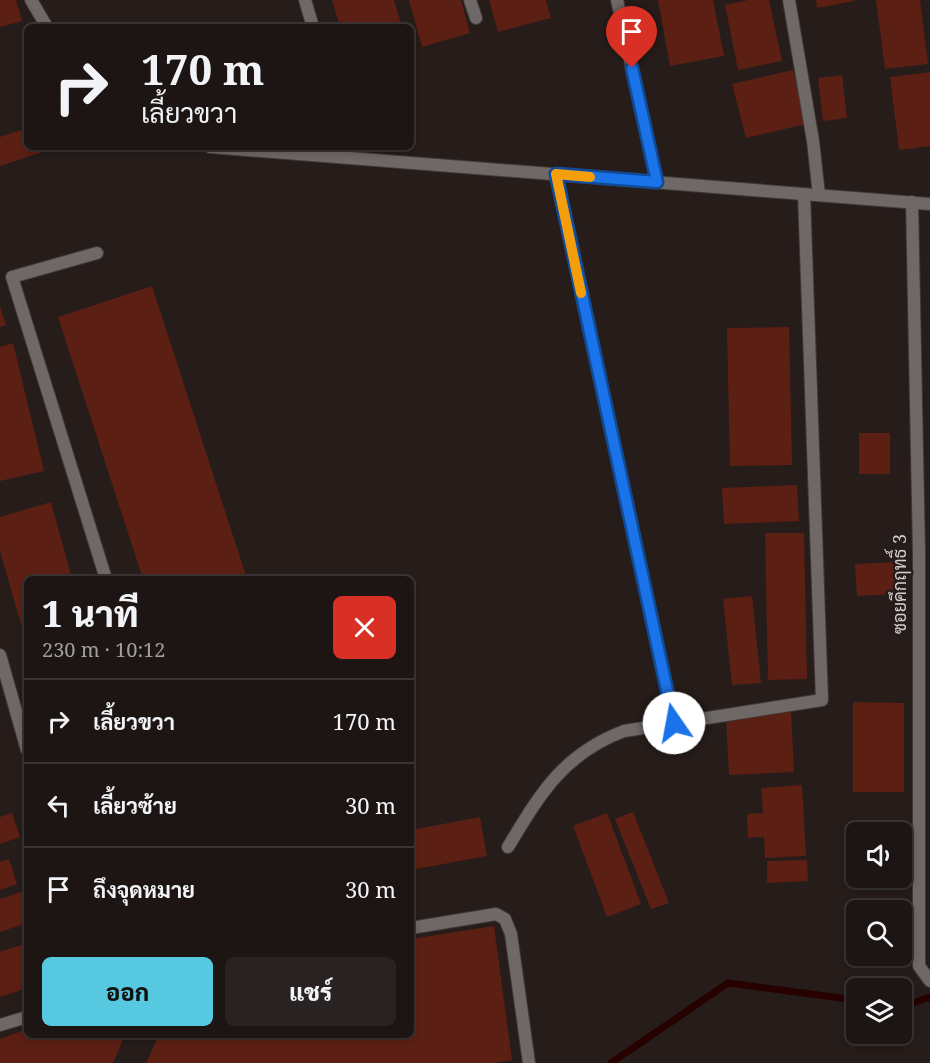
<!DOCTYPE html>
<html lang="th">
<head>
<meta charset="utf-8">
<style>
	:root { --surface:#1c1514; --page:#292222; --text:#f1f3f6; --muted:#a09fa0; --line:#3a3434; --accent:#56c9e0 }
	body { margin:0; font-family:"Noto Serif",Sarabun,serif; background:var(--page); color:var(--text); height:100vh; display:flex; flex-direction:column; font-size:22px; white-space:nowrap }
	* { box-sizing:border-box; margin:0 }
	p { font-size:20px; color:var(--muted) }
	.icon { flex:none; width:33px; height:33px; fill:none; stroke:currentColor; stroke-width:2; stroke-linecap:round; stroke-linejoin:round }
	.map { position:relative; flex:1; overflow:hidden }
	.drawer { position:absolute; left:24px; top:576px; width:390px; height:462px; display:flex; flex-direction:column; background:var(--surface); border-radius:9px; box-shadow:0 3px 9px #0003,0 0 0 2px var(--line) }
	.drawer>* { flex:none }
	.hud { position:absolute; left:24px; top:24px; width:390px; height:126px; border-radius:9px; box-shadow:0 3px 9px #0003,0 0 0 2px var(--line); background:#1c1514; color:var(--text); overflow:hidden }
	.fabs { position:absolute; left:846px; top:822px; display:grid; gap:12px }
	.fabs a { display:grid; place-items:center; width:66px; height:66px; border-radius:9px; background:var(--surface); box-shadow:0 3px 9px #0003,0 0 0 2px var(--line); font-size:30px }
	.pin { position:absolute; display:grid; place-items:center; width:51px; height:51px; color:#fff; margin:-62px -26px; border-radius:50% 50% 50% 0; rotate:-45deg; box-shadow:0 0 6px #0007 }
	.pin .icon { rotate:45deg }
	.me { position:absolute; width:66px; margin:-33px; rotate:348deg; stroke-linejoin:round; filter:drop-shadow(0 0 4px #0008) }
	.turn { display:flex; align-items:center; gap:21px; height:126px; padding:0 18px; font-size:27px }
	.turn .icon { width:78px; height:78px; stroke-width:2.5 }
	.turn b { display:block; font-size:42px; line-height:51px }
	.round { display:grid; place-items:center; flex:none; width:63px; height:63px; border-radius:9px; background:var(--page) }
	.head { display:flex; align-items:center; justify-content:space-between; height:102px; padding:0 18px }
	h1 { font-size:36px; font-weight:800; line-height:45px }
	.primary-button { display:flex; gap:12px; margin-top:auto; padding:12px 18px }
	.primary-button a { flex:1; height:69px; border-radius:9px; background:var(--accent); color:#111; font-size:24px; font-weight:800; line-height:69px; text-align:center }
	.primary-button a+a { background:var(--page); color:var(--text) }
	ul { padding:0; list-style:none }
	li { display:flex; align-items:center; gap:18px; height:84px; padding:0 18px; border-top:2px solid var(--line) }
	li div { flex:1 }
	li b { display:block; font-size:22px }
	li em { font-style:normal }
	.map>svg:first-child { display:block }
</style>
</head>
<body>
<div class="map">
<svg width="930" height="1063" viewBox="0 0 930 1063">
	<rect width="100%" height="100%" fill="#261c1a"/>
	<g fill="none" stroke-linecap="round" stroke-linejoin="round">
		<!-- stream -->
		<g stroke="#270000" stroke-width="7">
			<path d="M902,1007L930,997"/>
			<path d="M611,1063L728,983L856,1000"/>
		</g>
	</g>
	<!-- building -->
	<g fill="#5c1f13">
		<path d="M0,0H16L22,21L0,27Z"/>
		<path d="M332,0H394L402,27H340Z"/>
		<path d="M409,0H461L470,33L422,47Z"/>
		<path d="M489,0H546L551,18L498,32Z"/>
		<path d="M658,0H713L724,56L670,66Z"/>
		<path d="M748,0H769L782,61L738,70L725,5Z"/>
		<path d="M816,0H854V1L817,8Z"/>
		<path d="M876,0H920L928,64L885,69Z"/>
		<path d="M793,70L806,124L746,138L732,84Z"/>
		<path d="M930,72V146L899,150L890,77Z"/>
		<path d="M842,75L847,118L823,121L818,78Z"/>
		<path d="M27,128V147H41L42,152L0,166V137Z"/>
		<path d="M152,286L247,579H143L58,317Z"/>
		<path d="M0,306L6,325L0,327Z"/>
		<path d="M789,327L792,465L730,466L727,328Z"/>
		<path d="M13,343L44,471L0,481V347Z"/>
		<rect x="859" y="433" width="31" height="41"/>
		<path d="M797,485L799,521L724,524L722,488Z"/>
		<path d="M51,502L72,579H27V635H24L0,551V517Z"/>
		<path d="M765,533H804L807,679L768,680Z"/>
		<path d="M894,562L896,594L857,596L855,564Z"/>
		<path d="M752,596L761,683L732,685L723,599Z"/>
		<path d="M853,702L904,703V792H853Z"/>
		<path d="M791,712L794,772L729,775L726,716Z"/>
		<path d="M802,785L806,856L765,858L764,837L748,838L747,814L763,813L761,788Z"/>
		<path d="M633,812L669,903L651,909L615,819Z"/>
		<path d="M12,813L20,837L0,844V817Z"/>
		<path d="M607,813L641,904L607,917L573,826Z"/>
		<path d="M480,817L487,856L411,870V830Z"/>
		<path d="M9,859L17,884L0,890V862Z"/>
		<path d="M807,860L808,881L767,883V861Z"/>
		<path d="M27,890V923L0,932V899Z"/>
		<path d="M494,926L512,1060L493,1063H146L159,1035H411V939Z"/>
		<path d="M27,943V988L0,997V952Z"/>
		<path d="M27,1029V1035H125L113,1063H0V1039Z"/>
	</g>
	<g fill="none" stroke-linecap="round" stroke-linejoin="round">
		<!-- service casing -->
		<g stroke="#423937" stroke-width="14">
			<g id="service">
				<path d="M556,174L674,723"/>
				<path d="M97,253L12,277L106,579"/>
				<path d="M0,655L27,750"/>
				<path d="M508,847C540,794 563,754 624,731L822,700L804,194"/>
				<path d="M411,928L496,914L505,919L511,934L529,1063"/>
				<path d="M0,1025L27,1017"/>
			</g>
		</g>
		<!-- minor casing -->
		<g stroke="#423937" stroke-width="14">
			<g id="minor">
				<path d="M305,0L313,27"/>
				<path d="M470,0L476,18"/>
				<path d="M617,0L657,182"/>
				<path d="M789,0L813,141L819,195"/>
				<path d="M912,202L919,552V966L930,981"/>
			</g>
		</g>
		<!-- tertiary casing -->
		<g stroke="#423937" stroke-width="14">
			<g id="tertiary">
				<path d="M31,0L47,27"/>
				<path d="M210,147L930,204"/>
			</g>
		</g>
		<!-- service -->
		<use href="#service" stroke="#6e6867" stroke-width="12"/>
		<!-- minor -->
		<use href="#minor" stroke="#6e6867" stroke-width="12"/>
		<!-- tertiary -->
		<use href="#tertiary" stroke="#6e6867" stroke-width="12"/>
	</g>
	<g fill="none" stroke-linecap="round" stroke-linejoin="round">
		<!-- route casing -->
		<g stroke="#114b97" stroke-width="15">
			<path id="route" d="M632,68L657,182L556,174L674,723"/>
		</g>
		<!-- route -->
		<use href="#route" stroke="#1a73e8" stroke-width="10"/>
		<!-- slow -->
		<path stroke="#f59e0b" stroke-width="10" d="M581,293L556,174L590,177"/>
	</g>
	<g text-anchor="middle" stroke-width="5" stroke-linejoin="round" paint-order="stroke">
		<!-- street labels -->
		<g font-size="18" fill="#d7d0cf" stroke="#261c1a">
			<text transform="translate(900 584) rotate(-90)" y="6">ซอยคึกฤทธิ์ 3</text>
		</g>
	</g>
</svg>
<div class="fabs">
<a><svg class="icon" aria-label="sound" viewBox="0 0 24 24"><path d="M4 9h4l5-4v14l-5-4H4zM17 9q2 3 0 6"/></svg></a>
<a><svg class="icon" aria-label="search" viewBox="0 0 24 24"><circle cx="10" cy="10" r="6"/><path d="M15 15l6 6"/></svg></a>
<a><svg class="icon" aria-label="layers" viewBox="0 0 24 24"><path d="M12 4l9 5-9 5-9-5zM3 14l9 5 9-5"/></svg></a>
</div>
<div class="pin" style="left:632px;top:68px;background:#d93025"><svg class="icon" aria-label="arrive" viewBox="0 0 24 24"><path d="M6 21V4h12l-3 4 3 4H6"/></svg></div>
<svg class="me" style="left:674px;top:723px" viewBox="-20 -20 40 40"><circle r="19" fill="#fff"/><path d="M0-13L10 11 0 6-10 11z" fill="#1a73e8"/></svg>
<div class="hud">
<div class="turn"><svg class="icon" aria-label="right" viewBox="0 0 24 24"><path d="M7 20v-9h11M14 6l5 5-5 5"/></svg><div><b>170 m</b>เลี้ยวขวา</div></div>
</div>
<section class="drawer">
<div class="head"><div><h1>1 นาที</h1><p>230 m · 10:12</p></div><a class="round" style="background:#d93025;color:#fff"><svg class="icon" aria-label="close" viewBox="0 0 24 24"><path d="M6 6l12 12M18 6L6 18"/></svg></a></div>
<ul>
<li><svg class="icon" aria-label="right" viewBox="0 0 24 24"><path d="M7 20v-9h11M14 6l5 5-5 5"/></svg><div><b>เลี้ยวขวา</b></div><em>170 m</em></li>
<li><svg class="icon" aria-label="left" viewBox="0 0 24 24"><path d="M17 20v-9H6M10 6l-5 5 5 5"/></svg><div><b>เลี้ยวซ้าย</b></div><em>30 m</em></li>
<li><svg class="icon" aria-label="arrive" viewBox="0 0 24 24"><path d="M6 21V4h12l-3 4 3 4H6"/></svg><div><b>ถึงจุดหมาย</b></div><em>30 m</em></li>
</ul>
<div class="primary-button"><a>ออก</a><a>แชร์</a></div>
</section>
</div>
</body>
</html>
